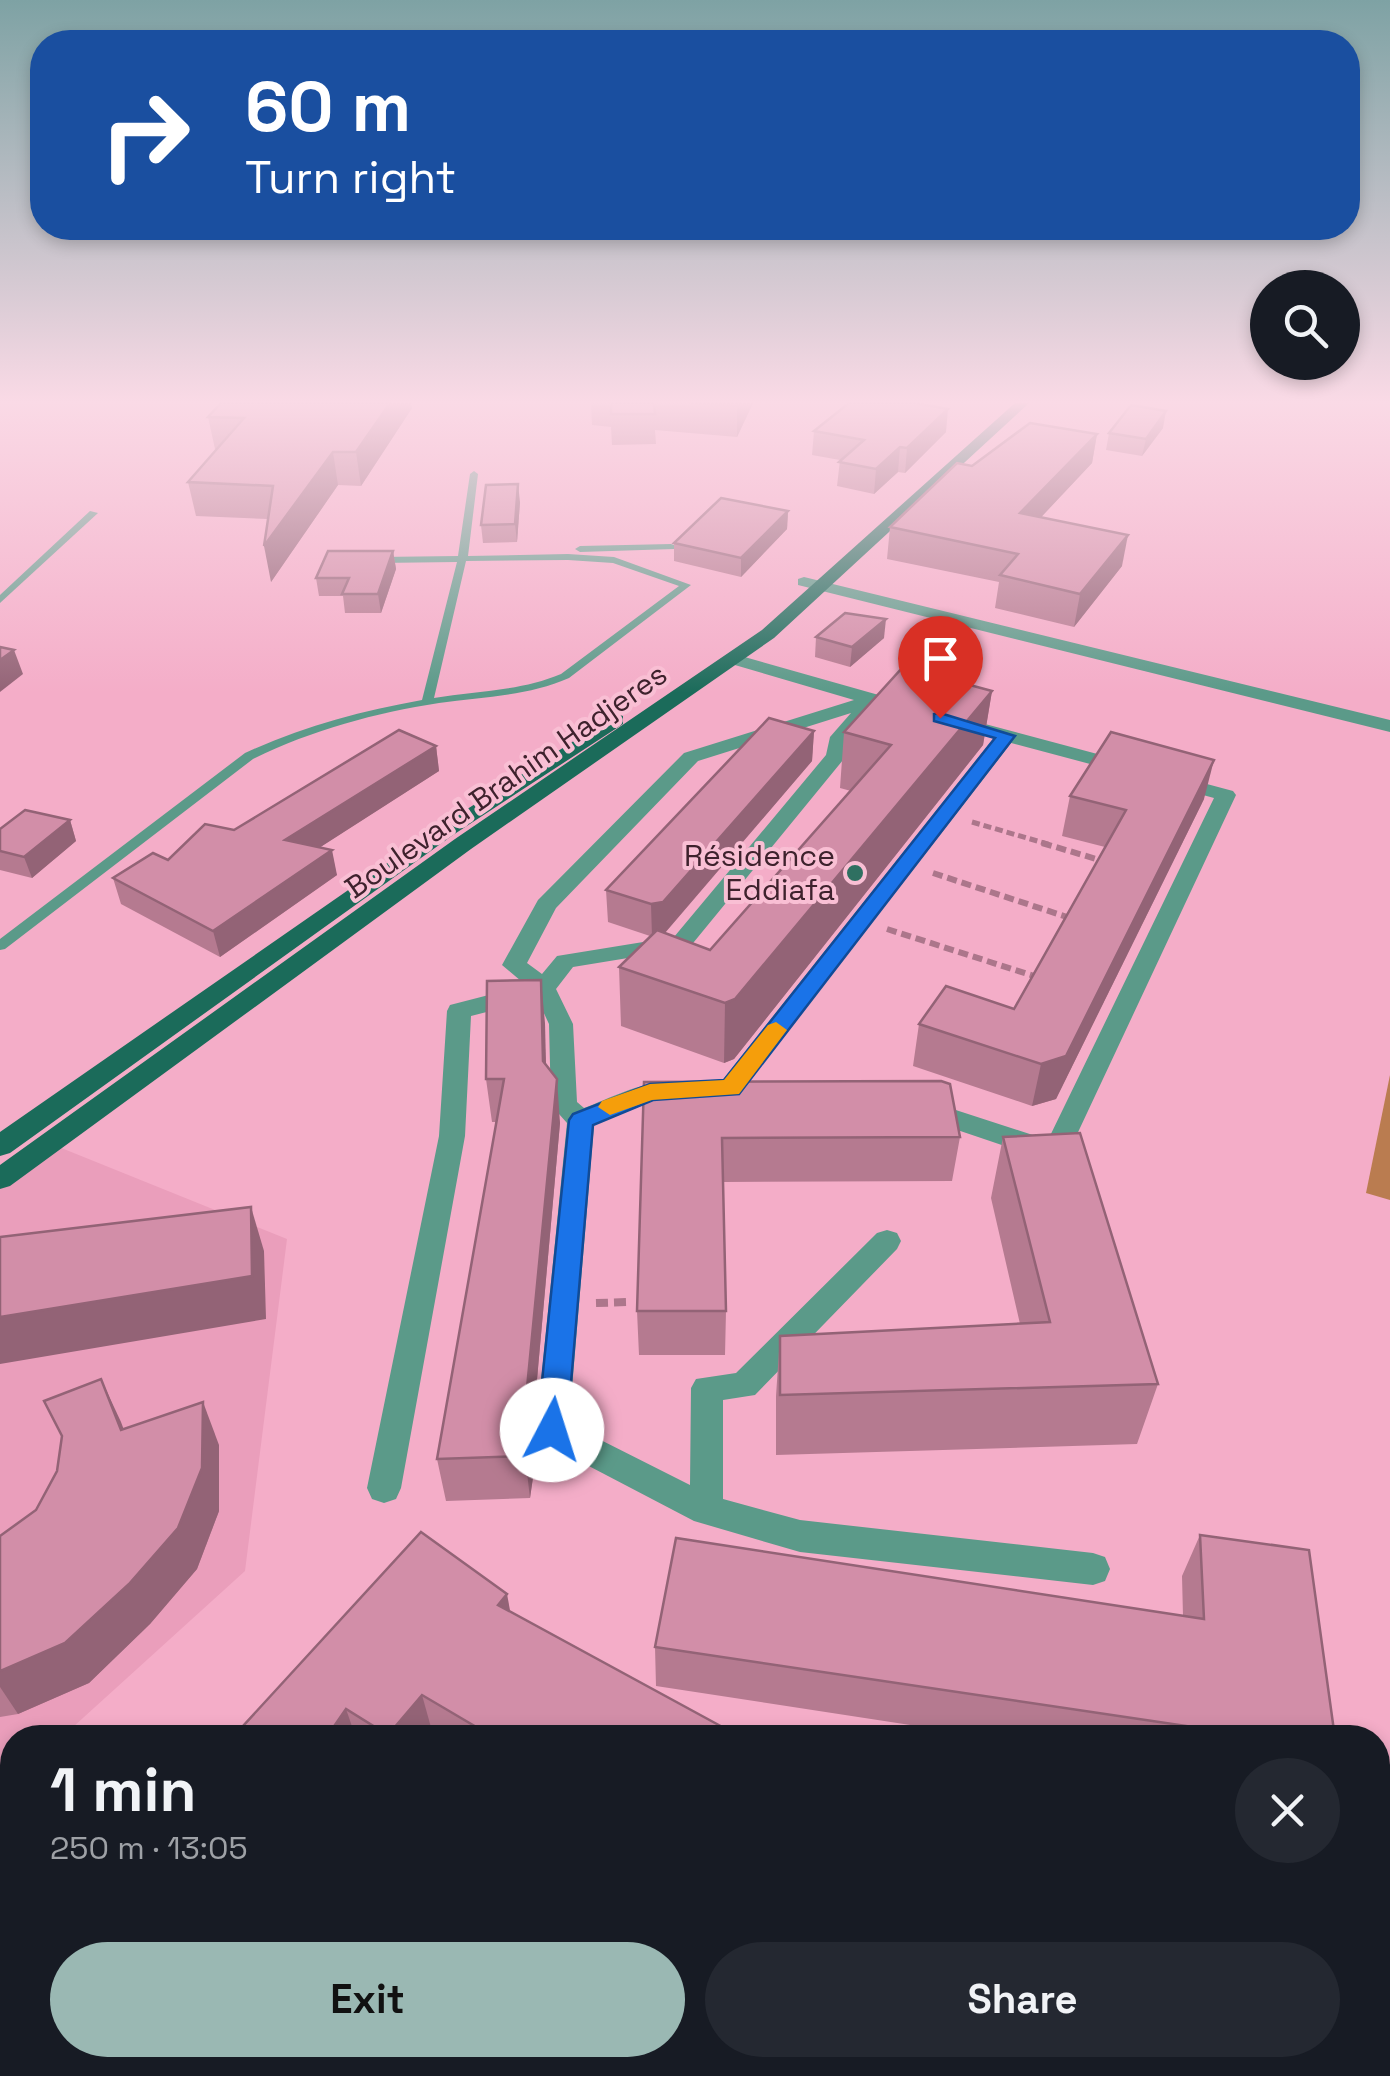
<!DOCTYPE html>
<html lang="en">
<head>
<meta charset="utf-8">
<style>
	:root { --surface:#171b24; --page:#242831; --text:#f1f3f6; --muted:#9ea1a6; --accent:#9ab8b3 }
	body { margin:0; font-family:"Space Grotesk",sans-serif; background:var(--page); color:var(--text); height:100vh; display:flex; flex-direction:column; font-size:38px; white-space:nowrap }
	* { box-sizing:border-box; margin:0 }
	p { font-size:32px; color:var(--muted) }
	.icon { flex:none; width:55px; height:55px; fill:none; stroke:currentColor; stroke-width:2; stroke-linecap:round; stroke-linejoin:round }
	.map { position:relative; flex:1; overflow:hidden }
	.sheet { position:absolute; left:0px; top:1725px; width:1390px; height:352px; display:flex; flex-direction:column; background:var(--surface); border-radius:40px 40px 0 0; box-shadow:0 5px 15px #0003 }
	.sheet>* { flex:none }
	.banner { position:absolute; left:30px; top:30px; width:1330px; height:210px; border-radius:40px; box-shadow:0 5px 15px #0003; background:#1a4fa0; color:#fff; overflow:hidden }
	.fabs { position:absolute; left:1250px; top:270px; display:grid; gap:20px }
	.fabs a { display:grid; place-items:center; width:110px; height:110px; border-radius:50%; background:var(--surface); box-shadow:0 5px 15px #0003; font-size:50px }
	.pin { position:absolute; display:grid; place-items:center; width:85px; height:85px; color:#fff; margin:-102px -42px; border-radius:50% 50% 50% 0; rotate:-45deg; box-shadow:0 0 10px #0007 }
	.pin .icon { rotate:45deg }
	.me { position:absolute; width:110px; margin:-55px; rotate:5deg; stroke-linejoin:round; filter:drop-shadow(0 0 8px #0008) }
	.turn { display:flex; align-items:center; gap:35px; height:210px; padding:0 50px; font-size:45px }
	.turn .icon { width:130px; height:130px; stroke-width:2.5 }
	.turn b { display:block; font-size:70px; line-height:85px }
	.round { display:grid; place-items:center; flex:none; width:105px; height:105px; border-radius:52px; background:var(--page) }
	.overview { display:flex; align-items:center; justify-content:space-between; height:170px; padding:0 50px }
	h1 { font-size:60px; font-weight:700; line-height:75px }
	.button { display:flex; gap:20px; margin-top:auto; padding:20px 50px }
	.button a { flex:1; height:115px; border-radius:60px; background:var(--accent); color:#111; font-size:40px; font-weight:700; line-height:115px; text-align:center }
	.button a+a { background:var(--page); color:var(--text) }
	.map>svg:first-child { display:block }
</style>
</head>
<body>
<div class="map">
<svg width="1390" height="2076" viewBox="0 0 1390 2076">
	<rect width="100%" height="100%" fill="#f4adc8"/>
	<!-- built -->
	<path fill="#ea9ebb" d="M44,1141L287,1239L245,1571L62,1737L12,1738V1782L0,1794V1173Z"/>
	<!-- forest -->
	<path fill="#ba7c50" d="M1390,1075V1200L1366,1193Z"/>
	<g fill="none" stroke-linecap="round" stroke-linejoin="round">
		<!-- path-far2 -->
		<path stroke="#ac768b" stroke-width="5" stroke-dasharray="8 4" stroke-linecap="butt" d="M972,822L1051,845"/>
		<!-- path-far1 -->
		<g stroke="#ac768b" stroke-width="6" stroke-dasharray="10 5" stroke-linecap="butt">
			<path d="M1042,843L1103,861"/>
			<path d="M933,873L1073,919"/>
			<path d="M887,929L1037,977"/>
		</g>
		<!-- path -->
		<path stroke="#ac768b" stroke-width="8" stroke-dasharray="12 6" stroke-linecap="butt" d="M596,1303L630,1302"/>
		<!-- service -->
		<g fill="#5b9a89" fill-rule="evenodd">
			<path d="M474,471L478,474L468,556L568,554L614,557L691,585L569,678C528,696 483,697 439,703C375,713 312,730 253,759L5,949L0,950V939L245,753C302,727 360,711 422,700L457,562L378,563L373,560L378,557L458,556L470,474ZM568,560L613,563L679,586L561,674C521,691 476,691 434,698L466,561Z"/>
			<path d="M90,511L98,513L0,603V595Z"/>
			<path d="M671,544L674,545V549L580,552L575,549L580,546Z"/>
		</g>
		<!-- minor -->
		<g fill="#5b9a89" fill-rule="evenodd">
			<path d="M804,577L1390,720V732L798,585V579Z"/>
			<path d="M734,654L914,705L916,709L907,715L877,706L849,738L843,760L689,948L573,967L556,989L573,1024L577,1102L584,1108C616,1096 651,1075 686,1085L690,1091L686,1097L653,1101L594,1125L569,1424L690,1485L691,1388L696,1379L736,1373L877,1233L887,1230L897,1233L901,1241L897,1249L755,1395L723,1400V1499L800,1520L1093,1553L1105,1557L1110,1569L1105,1581L1093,1585L800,1552L694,1521L541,1441L536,1431L567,1123L551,1105L549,1024L534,992L502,965L538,900L684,753L854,700L728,663V655ZM851,713L830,737L826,755L674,937L557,956L542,974L527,963L556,908L698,761Z"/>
			<path d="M955,716L1131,763L1134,767L1124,773L1011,743L739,1094H721L717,1088L721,1082L994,738L948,726L945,722Z"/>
			<path d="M1177,776L1233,791L1236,795L1065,1160L1055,1163L916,1116L912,1109L916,1102L925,1100L1048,1140L1214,798L1170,786V778Z"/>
			<path d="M520,987L532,995L529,1001L471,1016L465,1136L401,1488L396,1499L384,1503L372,1499L367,1488L439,1136L447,1011L450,1005Z"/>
		</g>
		<!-- primary -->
		<g fill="#1b6b5a" fill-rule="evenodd">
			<path d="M1015,403H1029L774,638L471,849L10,1186L0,1189V1165L455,839L762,630Z"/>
			<path d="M616,714L623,716V724L453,835L10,1153L0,1156V1132L439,827Z"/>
		</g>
	</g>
	<!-- wall -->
	<g fill="#b57a90">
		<path d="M221,403H411L412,408L361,486L338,485L271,582L268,519L196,516L188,482L217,449H215L208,417Z"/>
		<path d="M591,403H753L737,437L655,430L656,444L612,445L611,427L592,425Z"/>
		<path d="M1163,428L1142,456L1106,450L1109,433Z"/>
		<path d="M814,431L946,432L905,473L898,472L874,494L837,486L840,460L812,455Z"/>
		<path d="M1097,434L1092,463L1041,517L1122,566L1074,627L995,608L999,582L887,559L890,527L972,466Z"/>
		<path d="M520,502L517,542L483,543L481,525Z"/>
		<path d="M788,511L787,529L741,577L674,561V543Z"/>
		<path d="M393,551L396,569L381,613H345L343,596H319L316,578Z"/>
		<path d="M816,637L884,638L850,667L815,657Z"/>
		<path d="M992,691L983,745L734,1059L724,1063L621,1026L619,967L650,936L608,922L606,890L814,731L812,761L665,933L710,950L851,791L840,788L844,732Z"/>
		<path d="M436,746L439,771L320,847L337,875L220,957L121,904L113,878L168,860L234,830Z"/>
		<path d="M1070,796L1204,799L1056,1099L1032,1106L913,1066L919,1024L1014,1009L1105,847L1062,836Z"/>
		<path d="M70,820L76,841L32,878L0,870V829Z"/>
		<path d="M541,980L546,1065L560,1123L534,1413L538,1443L530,1498L446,1501L437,1459L496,1122H492L486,1079Z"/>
		<path d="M644,1082L960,1137L952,1181L723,1182L726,1311L725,1355H639L637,1311Z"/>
		<path d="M1003,1137L1158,1384L1137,1444L776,1455V1396L780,1336L1020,1324L991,1198Z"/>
		<path d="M124,1429L219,1445V1511L197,1569L150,1624L89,1683L18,1714L0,1717V1536L36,1510Z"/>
		<path d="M1200,1535L1335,1738H995L656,1686L655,1647L1183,1616L1182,1576Z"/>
		<path d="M510,1611L726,1738H443L432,1731L427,1738H232Z"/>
		<path d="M184,2065H265L256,2076H195Z"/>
		<path d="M815,2065H844L840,2076H833Z"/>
	</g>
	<!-- shaded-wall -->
	<g fill="#936376">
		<path d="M390,403H411L412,408L361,486L356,452Z"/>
		<path d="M739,403H753L737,437V406Z"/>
		<path d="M948,409L946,432L905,473L907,448Z"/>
		<path d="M1166,411L1163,428L1142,456L1146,439Z"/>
		<path d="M1097,434L1092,463L1016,544L1020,513Z"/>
		<path d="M900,447L898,472L874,494L876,469Z"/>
		<path d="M333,452L338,485L271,582L264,546Z"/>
		<path d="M518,484L520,502L517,542L515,524Z"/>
		<path d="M788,511L787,529L741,577V558Z"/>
		<path d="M1128,535L1122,566L1074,627L1080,594Z"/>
		<path d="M393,551L396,569L381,613L378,594Z"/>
		<path d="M886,619L884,638L850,667L852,647Z"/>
		<path d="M14,650L23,674L0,692V660Z"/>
		<path d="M992,691L983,745L734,1059L724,1063L725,1003Z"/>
		<path d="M814,731L812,761L663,935L652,937L651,904Z"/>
		<path d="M436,746L439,771L291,866L285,840Z"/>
		<path d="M1214,760L1204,799L1056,1099L1032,1106L1041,1064Z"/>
		<path d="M70,820L76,841L32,878L24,857Z"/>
		<path d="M332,850L337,875L220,957L213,931Z"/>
		<path d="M541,980L545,1023L547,1105L543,1061Z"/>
		<path d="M557,1079L560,1123L534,1413L538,1443L530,1498L525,1456L527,1388Z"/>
		<path d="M251,1207L264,1251L266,1319L0,1364V1317Z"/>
		<path d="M101,1379L121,1422L140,1473L121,1430Z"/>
		<path d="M203,1402L219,1445V1511L197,1569L150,1624L89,1683L18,1714L0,1687V1671Z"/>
		<path d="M507,1594L514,1632L498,1605Z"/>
		<path d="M422,1695L432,1731L427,1738H389L388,1735Z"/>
		<path d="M346,1709L356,1738H326Z"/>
		<path d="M12,1991V2065H35L40,2070L36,2076H0V2010Z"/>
		<path d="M224,2065H265L256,2076H215Z"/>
		<path d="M475,2065H495L489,2076H468Z"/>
	</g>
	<!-- building -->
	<g fill="#d28ea8" stroke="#936376" stroke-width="2.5">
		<path d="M221,403H390L356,452H333L264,546L273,486L188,482L244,418L208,417Z"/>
		<path d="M611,403H654L655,414H611Z"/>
		<path d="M690,403H739L737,406Z"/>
		<path d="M849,403H915L948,409L907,448L900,447L876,469L839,462L864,440L814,431Z"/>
		<path d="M1131,405L1166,411L1146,439L1109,433Z"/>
		<path d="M1030,423L1097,434L1020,513L1128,535L1080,594L1000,575L1018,554L890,527L957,463L972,466Z"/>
		<path d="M518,484L515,524L481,525L486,485Z"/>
		<path d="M721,498L788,511L741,558L674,543Z"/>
		<path d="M328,551H393L378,594H342L349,578H316Z"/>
		<path d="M845,613L886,619L852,647L816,637Z"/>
		<path d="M0,647L14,650L0,660Z"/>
		<path d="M903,667L992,691L735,999L725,1003L619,967L657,930L710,950L891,745L844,732Z"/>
		<path d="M769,718L814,731L663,902L651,904L606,890Z"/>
		<path d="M399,730L436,746L285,840L332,850L213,931L113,878L153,853L168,860L205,824L234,830Z"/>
		<path d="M1111,732L1214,760L1066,1056L1041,1064L919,1024L946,986L1014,1009L1126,810L1070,796Z"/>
		<path d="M25,810L70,820L24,857L0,851V829Z"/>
		<path d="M541,980L543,1061L557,1079L527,1388L532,1400L525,1456L437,1459L504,1079H486L487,981Z"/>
		<path d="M941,1081L950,1084L960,1137L722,1138L726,1311H637L644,1082Z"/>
		<path d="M1080,1133L1158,1384L780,1395V1336L1050,1322L1003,1137Z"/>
		<path d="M251,1207L252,1276L0,1317V1237Z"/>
		<path d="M101,1379L121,1430L203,1402L202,1468L178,1528L129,1584L65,1643L0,1671V1536L36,1510L57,1471L62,1436L44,1401Z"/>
		<path d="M421,1532L507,1594L498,1605L726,1729L722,1738H495L422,1695L388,1735L346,1709L326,1738H232Z"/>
		<path d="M1200,1535L1309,1550L1335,1738H1267L655,1647L676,1538L1204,1619Z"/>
		<path d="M0,1896L12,1903V1991L0,2010Z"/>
		<path d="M0,2036L11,2043L0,2060Z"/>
		<path d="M189,2065H224L215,2076H201Z"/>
		<path d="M311,2065H475L468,2076H303Z"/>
		<path d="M975,2065H1302L1316,2074L1317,2067L1331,2076H970Z"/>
	</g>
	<!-- sky -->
	<linearGradient id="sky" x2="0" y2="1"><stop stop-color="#7ea2a4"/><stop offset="0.58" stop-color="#fadae6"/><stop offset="1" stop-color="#fadae6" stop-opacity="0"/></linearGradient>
	<rect width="1390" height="693" fill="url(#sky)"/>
	<!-- route -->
	<path fill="#1a73e8" stroke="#114b97" stroke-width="2.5" d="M940,713L1015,736L739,1094L653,1100L593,1125L567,1430L562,1439L552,1443L542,1439L537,1430L569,1120L573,1114L650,1084L724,1080L995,738L934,721V714Z"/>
	<!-- slow -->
	<path fill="#f59e0b" d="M776,1022L787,1030L739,1094L652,1100L610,1115L598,1107L602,1101L650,1084L724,1080L768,1025Z"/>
	<!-- markers -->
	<circle fill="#2f7061" stroke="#f9bfd4" stroke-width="4" cx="855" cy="873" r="10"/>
	<g text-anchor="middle" stroke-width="8" stroke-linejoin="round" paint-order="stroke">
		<!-- street labels -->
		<g font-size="30" fill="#3e222d" stroke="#f9bfd4">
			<text transform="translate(506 781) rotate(-35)" y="10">Boulevard Brahim Hadjeres</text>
		</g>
		<!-- poi labels -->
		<g font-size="30" fill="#3e222d" stroke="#f9bfd4" text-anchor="end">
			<text x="835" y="866">Résidence<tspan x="835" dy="34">Eddiafa</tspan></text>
		</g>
	</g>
</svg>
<div class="fabs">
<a><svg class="icon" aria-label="search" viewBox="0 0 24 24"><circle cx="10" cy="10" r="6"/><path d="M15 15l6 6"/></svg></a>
</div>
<div class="pin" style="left:940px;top:718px;background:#d93025"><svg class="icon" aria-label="arrive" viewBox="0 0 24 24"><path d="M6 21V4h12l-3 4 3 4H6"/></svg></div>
<svg class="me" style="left:552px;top:1430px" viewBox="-20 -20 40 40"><circle r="19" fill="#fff"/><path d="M0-13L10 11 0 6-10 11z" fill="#1a73e8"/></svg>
<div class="banner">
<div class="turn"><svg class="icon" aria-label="right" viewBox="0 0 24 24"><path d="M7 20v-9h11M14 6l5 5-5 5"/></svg><div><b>60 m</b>Turn right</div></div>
</div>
<section class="sheet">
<div class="overview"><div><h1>1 min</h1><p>250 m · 13:05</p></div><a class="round"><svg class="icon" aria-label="close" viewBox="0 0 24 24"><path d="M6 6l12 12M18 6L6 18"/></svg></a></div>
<div class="button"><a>Exit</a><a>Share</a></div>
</section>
</div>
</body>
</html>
